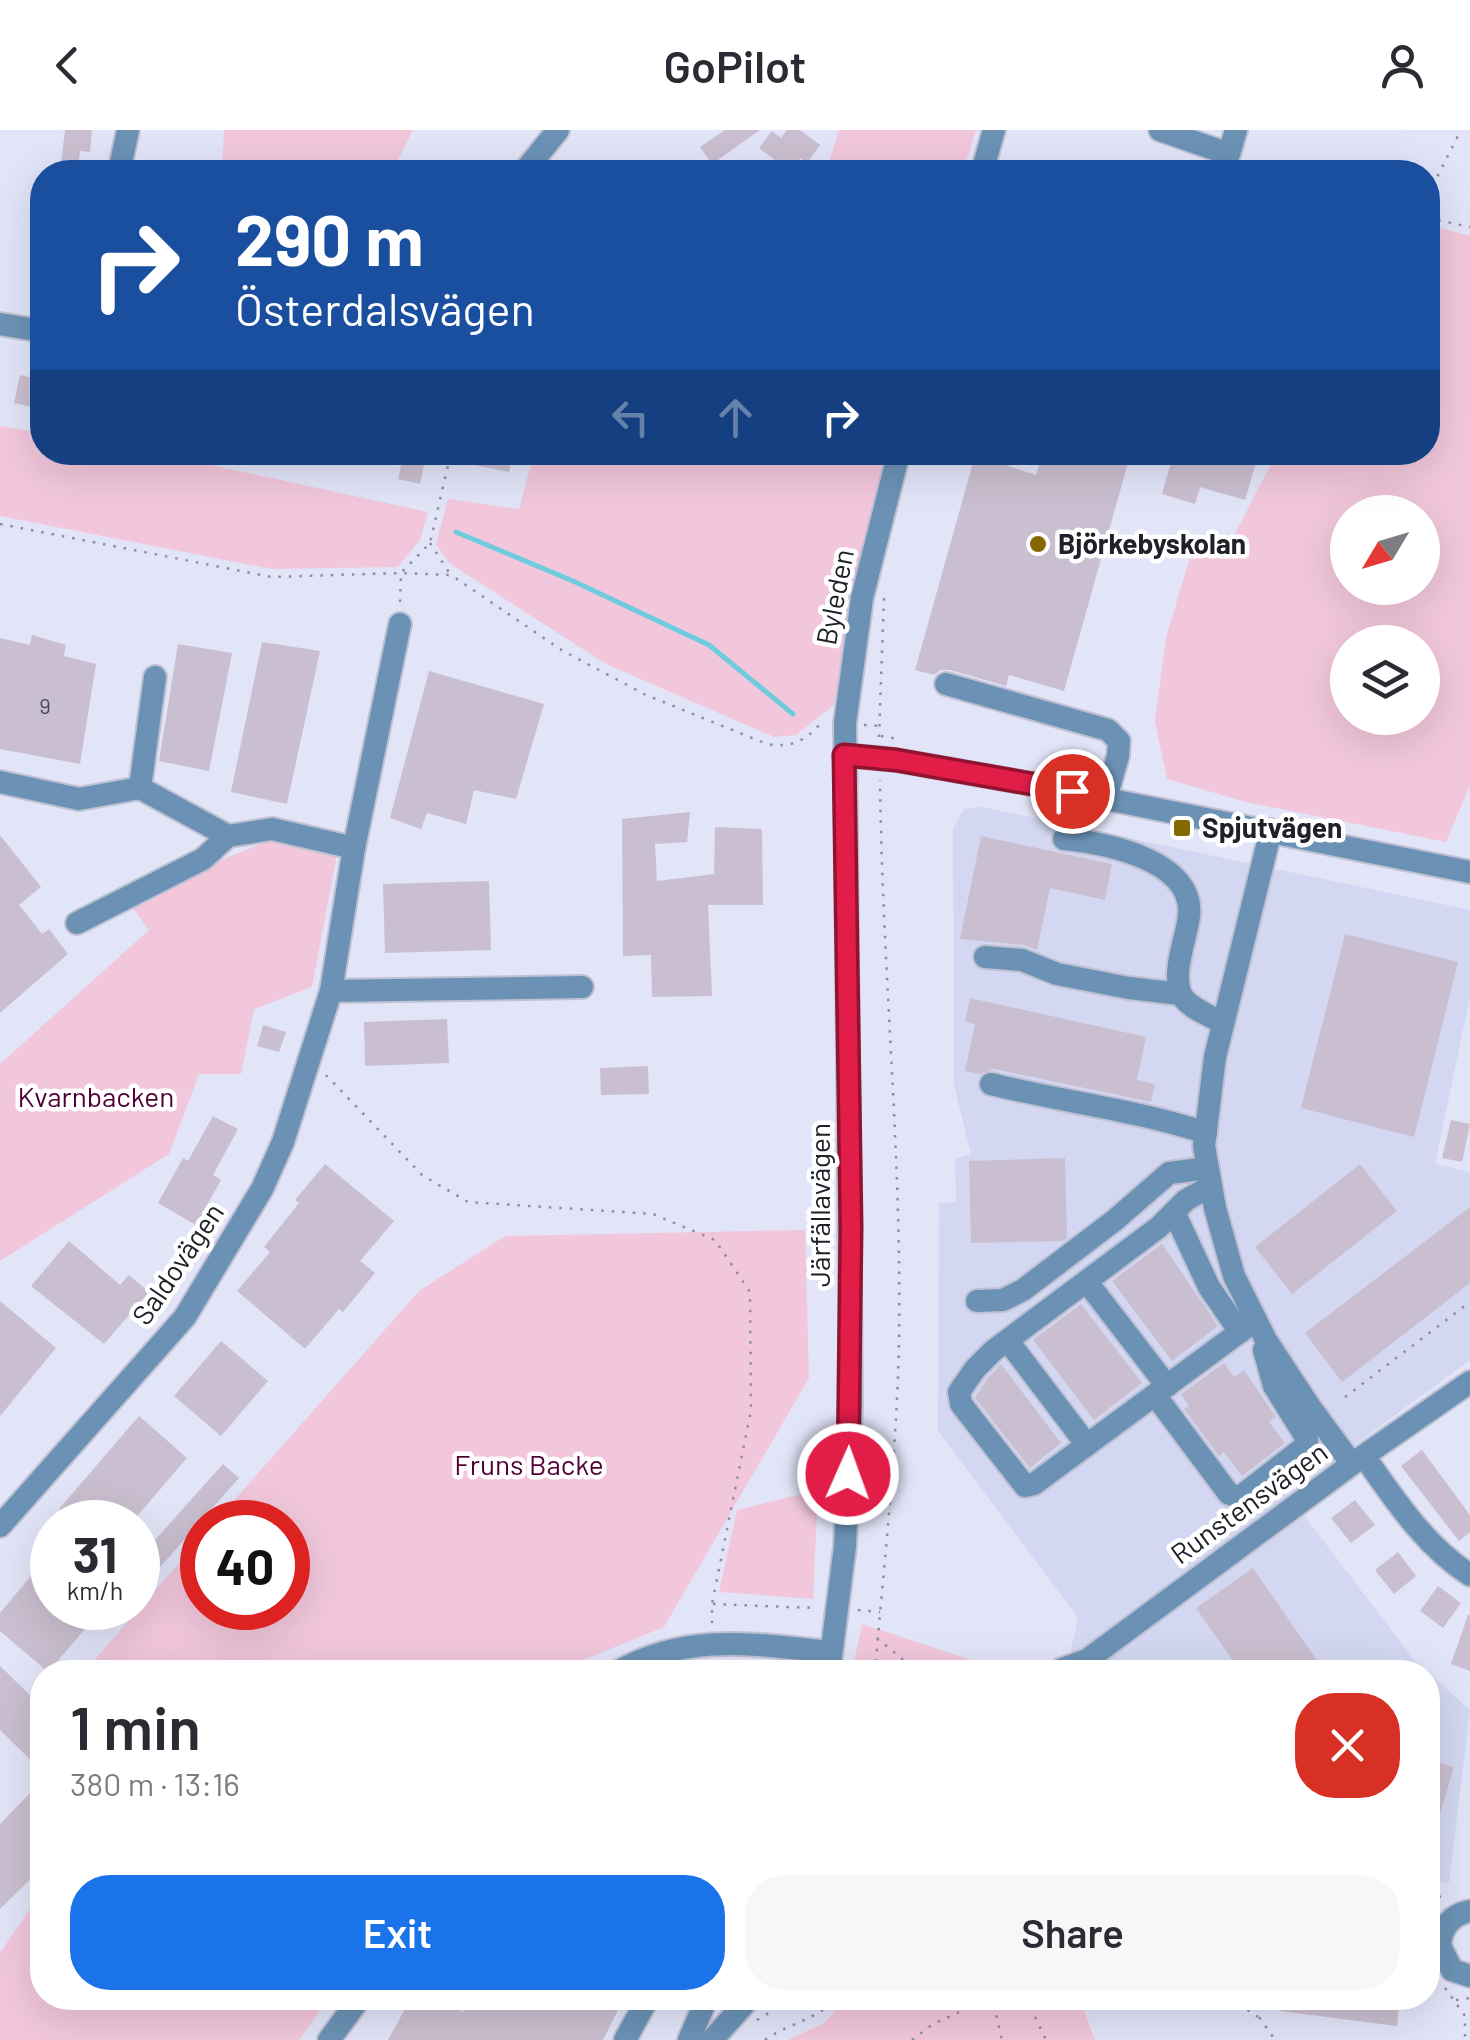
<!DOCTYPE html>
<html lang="en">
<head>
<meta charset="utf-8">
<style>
	:root { --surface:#fff; --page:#f7f7f7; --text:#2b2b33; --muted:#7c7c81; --accent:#1a73e8 }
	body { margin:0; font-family:Barlow,sans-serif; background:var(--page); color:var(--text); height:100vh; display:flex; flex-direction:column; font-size:38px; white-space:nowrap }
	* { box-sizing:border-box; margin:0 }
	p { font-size:32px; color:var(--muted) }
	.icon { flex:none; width:55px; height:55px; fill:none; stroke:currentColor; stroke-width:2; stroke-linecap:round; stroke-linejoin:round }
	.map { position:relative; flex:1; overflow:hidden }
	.details { position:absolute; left:30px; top:1530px; width:1410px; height:350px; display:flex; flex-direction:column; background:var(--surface); border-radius:40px; box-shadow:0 10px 40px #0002 }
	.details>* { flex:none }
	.hud { position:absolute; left:30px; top:30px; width:1410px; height:305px; border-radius:40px; box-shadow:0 10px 40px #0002; background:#1a4fa0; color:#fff; overflow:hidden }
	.needle { width:65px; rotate:232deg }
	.buttons { position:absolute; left:1330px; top:365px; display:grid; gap:20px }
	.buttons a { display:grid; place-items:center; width:110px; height:110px; border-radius:50%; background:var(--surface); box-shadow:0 10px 40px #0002; font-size:50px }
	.speed { position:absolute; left:30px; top:1370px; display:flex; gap:20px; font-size:50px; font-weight:700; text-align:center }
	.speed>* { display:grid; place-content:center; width:130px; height:130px; border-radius:50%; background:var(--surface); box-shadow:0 10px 40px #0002; line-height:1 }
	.speed small { font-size:25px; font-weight:400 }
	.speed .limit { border:15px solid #d22; background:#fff; color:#111 }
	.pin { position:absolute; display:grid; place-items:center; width:85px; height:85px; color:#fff; margin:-42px; border:5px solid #fff; border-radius:50%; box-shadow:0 2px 10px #0007 }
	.me { position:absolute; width:110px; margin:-55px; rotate:2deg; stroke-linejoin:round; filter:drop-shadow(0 0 8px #0008) }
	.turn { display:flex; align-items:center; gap:35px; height:210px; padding:0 40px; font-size:45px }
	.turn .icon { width:130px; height:130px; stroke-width:2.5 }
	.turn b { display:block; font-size:70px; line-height:85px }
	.lanes { display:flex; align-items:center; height:95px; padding:0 40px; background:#0003; justify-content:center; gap:50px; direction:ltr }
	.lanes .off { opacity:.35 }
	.round { display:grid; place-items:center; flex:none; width:105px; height:105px; border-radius:40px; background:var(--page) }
	.head { display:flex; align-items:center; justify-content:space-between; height:170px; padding:0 40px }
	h1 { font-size:60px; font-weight:600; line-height:75px }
	.action { display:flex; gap:20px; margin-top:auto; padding:20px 40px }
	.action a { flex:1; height:115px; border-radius:40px; background:var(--accent); color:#fff; font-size:40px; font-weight:600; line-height:115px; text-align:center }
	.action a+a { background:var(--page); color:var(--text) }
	header { display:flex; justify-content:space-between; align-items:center; height:130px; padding:0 40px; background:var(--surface); font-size:45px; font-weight:600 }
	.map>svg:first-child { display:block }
</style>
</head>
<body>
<header><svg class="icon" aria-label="back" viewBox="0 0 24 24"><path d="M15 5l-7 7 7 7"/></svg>GoPilot<svg class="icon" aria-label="person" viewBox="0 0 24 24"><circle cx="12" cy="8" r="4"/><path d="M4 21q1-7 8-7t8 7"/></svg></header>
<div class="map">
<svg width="1470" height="1910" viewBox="0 0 1470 1910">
	<rect width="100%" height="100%" fill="#e2e4f8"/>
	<!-- built -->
	<path fill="#d3d7f1" d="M982,677L1470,780V866L1435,1034L1470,1042V1230L1288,1364L1413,1529L1470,1580L1449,1753L1428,1749V1542H1066L1078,1488L938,1301L939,1073L956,1072L955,1029L971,1024L954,955L953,698L964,679Z"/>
	<!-- green -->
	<g fill="#f2c7db" fill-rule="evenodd">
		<path d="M224,0H413L392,42H222Z"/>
		<path d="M839,0H976L963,42H826Z"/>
		<path d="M1438,97L1470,106V655L1446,712L1246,672L1167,649L1155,591L1166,508L1195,410L1230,413L1277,323L1428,322V103ZM1422,382V458H1348V382ZM1348,512H1422V588H1348Z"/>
		<path d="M0,296L42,303V322L156,323L428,382L420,410L398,437L272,439L0,386Z"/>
		<path d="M534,323H891L855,448L834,575L796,605L774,607L606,534L449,433L436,414L448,369L519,379Z"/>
		<path d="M268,711L337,724L312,857L254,879L241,944H199L169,1024L0,1131V934L149,800L126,769Z"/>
		<path d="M805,1100L809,1248L664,1497L576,1533L569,1542H84L202,1407V1478H288V1392H215L419,1161L505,1106Z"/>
		<path d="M818,1360L813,1469L719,1462L737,1380Z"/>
		<path d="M862,1494L1008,1542H852Z"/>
		<path d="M42,1761V1868H329L299,1910H0V1823Z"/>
		<path d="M846,1868H1079L1095,1910H788L824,1893Z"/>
	</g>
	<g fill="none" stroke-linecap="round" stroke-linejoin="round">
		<!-- stream -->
		<path stroke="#6fccde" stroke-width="5" d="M456,402L573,451L709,515L793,584"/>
	</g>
	<!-- building -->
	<g fill="#cabfd0">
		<path d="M65,0H92L90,22L80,21L78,42H60Z"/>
		<path d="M725,0H760L712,34L700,17Z"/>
		<path d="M787,0H800L820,15L807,33L800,28L796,42H771L774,29L759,18L772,1L781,8Z"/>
		<path d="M20,245L42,250L36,278L14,273Z"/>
		<path d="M404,322L426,326L420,354L398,349Z"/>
		<path d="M471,322H513L509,342L469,334Z"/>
		<path d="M976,322H1012L1008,336L1036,345L1043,322H1131L1064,561L1009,545L1006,556L950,540H941L934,545L915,540Z"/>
		<path d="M1174,322H1259L1245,370L1200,357L1195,374L1162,364Z"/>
		<path d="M32,505L66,515L64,526L96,534L80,634L0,619V508L30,515Z"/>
		<path d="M262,512L320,521L287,674L231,662Z"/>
		<path d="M178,514L232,523L209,641L159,631Z"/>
		<path d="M429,541L544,574L516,669L474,660L466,694L427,683L421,699L390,688Z"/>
		<path d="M690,682L687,712L655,714L657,751L714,744L715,697L762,699L763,775H708L712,866L652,867L651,825L623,826L622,689Z"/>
		<path d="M0,705L41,757L19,775L42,804L49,799L68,824L0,883Z"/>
		<path d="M981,706L1112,734L1105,770L1050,758L1037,820L1024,815L960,809Z"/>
		<path d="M489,751L491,820L385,823L383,754Z"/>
		<path d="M1345,804L1458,832L1414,1007L1301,978Z"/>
		<path d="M970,868L1146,907L1137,950L1155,954L1151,972L994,939L980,944L965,941L975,894L965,892Z"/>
		<path d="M447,889L449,933L365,936L364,892Z"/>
		<path d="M263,895L286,902L279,922L257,916Z"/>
		<path d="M648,936L649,964L601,965L600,938Z"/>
		<path d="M213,986L238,999L213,1045L221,1050L196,1095L158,1073L183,1028L188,1031Z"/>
		<path d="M1451,990L1470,994L1462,1032L1442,1028Z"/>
		<path d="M1065,1028L1067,1108L1063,1111L971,1113L969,1031Z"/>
		<path d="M325,1034L394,1091L360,1131L375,1143L343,1182L339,1179L305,1219L237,1161L270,1122L264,1117L299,1073L295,1070Z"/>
		<path d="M1360,1034L1397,1081L1292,1164L1255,1117Z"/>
		<path d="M1470,1077V1153L1342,1252L1305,1203Z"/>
		<path d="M69,1111L120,1155L129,1145L149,1162L104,1214L31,1156Z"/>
		<path d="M1162,1114L1218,1196L1172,1231L1112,1151Z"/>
		<path d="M0,1171L56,1218L0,1286Z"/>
		<path d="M1081,1174L1142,1253L1094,1290L1033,1210Z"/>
		<path d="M221,1211L268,1251L221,1306L174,1266Z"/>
		<path d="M1224,1233L1234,1247L1244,1240L1276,1287L1269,1292L1285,1313L1242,1346L1224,1322L1219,1326L1184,1279L1189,1276L1181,1264Z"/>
		<path d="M1001,1234L1061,1313L1030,1338L975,1268L987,1249Z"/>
		<path d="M139,1286L187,1328L132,1392H74L59,1379Z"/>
		<path d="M1422,1320L1470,1385V1402L1459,1411L1401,1336Z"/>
		<path d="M223,1334L239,1348L138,1462V1429Z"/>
		<path d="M1355,1370L1375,1395L1351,1413L1331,1388Z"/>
		<path d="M1398,1422L1416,1446L1394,1464L1375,1440Z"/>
		<path d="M1253,1438L1321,1536L1312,1542H1241L1196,1478Z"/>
		<path d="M35,1441L45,1450L52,1442V1478H103L48,1542L0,1501V1483Z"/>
		<path d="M1438,1456L1461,1473L1443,1498L1420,1481Z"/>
		<path d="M1468,1485H1470V1541L1451,1534Z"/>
		<path d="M0,1536L36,1571L31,1576L42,1587V1641L0,1600Z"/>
		<path d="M1428,1629L1454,1637L1431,1714L1428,1713Z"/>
		<path d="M30,1663L42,1676V1738L0,1779V1694Z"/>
		<path d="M411,1868H438L463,1882L471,1868H624L603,1910H388Z"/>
		<path d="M1274,1868H1400L1397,1896L1280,1881Z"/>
	</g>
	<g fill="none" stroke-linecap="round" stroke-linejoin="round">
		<!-- minor casing -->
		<g stroke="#bfc1d3" stroke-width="26">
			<g id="minor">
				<path d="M1160,0L1229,24L1236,0"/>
				<path d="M119,42L128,0"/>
				<path d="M524,42L558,0"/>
				<path d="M982,42L994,0"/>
				<path d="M0,194L42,201"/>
				<path d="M155,547L140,658L228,706"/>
				<path d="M946,554L1108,600L1119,611L1118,626L1106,668"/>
				<path d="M844,625L896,630L1037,655L1470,742"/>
				<path d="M0,652L79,669L140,658"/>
				<path d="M1271,700L1215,927L1204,1016L1215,1078L1234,1146L1266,1210L1310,1277L1352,1334"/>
				<path d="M228,706L272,699L354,718"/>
				<path d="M1064,709C1105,713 1195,730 1189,786C1186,810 1173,838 1180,862C1185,877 1211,886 1223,893"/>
				<path d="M77,793L203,729L228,706"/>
				<path d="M985,827L1022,830L1057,844L1129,858L1180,864"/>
				<path d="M331,861L582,857"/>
				<path d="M991,954C1063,972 1137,980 1206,1003"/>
				<path d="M1211,1056L1186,1070L1159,1097L993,1221L975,1239L959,1262L961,1274L1025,1356L1034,1354L1256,1190"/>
				<path d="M1174,1082L1209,1157L1240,1202"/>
				<path d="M1087,1152L1167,1256"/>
				<path d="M977,1171L1003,1170L1023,1160L1115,1090L1169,1043L1208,1038"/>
				<path d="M1008,1211L1087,1315"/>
				<path d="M1155,1265L1229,1364L1240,1367L1307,1315V1309L1274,1256L1264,1220"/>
				<path d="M1364,1326C1395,1370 1425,1416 1470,1445"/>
				<path d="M0,1396L185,1187L262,1059L283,1012L331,861L354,718L400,494"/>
				<path d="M1062,1539L1087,1530L1352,1334L1470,1252"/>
				<path d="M617,1542C688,1502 753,1514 830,1522"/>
				<path d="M829,1542L845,1416L851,1273L845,593L862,468L899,322"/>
				<path d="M1470,1781C1451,1785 1441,1797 1440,1816L1452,1840L1470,1846"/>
				<path d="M329,1910L360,1868"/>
				<path d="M625,1910L648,1868"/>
				<path d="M689,1910L707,1868"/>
				<path d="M712,1910L747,1871"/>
			</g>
		</g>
		<!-- path -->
		<g stroke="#8c8e9c" stroke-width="2.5" stroke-dasharray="2.5 8" stroke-linecap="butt">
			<path d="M1247,31L1279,42"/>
			<path d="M1428,65L1461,0"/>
			<path d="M1428,88L1470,97"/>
			<path d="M0,394L272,447L401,443L451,445L563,521L646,565L767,614C790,618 804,612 820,594H826"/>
			<path d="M430,413L450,444"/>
			<path d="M400,472L401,443L430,413L451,322"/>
			<path d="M864,595L879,596"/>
			<path d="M881,606L898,609"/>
			<path d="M879,607L884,466"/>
			<path d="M326,945L422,1045L468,1072L653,1084L715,1110L750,1162L751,1280L712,1474V1493"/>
			<path d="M1345,1267L1470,1172"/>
			<path d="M713,1474L815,1478"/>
			<path d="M858,1480L880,1482"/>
			<path d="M877,1508L918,1542"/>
			<path d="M875,1542C884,1432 897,1321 899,1210C902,1023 882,837 880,650"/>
			<path d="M1428,1766L1446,1767"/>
			<path d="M1445,1858L1465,1886V1910"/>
			<path d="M1026,1868L1046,1910"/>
			<path d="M1230,1868L1258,1887"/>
			<path d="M1251,1868L1259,1887L1275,1910"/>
			<path d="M1456,1870L1470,1868"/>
			<path d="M994,1875L1002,1910"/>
			<path d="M757,1890L794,1868"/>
			<path d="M765,1910C789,1893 816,1890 837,1868"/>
			<path d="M912,1910L933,1894L966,1879L1007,1868"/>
		</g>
		<!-- minor -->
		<use href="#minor" stroke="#6b92b5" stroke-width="22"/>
	</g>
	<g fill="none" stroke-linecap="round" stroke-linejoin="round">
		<!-- route casing -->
		<g stroke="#92132f" stroke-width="25">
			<path id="route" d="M848,1344L851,1098L844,625L896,630L1072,661"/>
		</g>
		<!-- route -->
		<use href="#route" stroke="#e11d48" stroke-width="18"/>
	</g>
	<!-- markers -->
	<g fill="#846902" stroke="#fff" stroke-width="4">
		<circle cx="1038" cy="414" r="10"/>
		<rect x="1172" y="688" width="20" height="20" rx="5"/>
	</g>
	<g text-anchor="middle" stroke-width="9" stroke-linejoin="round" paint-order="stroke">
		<!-- number labels -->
		<g font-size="22" fill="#4a4852">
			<text x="45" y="584">9</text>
		</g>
		<!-- poi labels -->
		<g font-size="28" font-weight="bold" fill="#202128" stroke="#fff" text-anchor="start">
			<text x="1058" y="424">Björkebyskolan</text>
			<text x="1202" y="708">Spjutvägen</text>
		</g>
		<!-- street labels -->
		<g font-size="28" fill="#202128" stroke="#fff">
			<text transform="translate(835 467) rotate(-79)" y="10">Byleden</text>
			<text transform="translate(820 1075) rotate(-90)" y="10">Järfällavägen</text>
			<text transform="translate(178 1134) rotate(-56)" y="10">Saldovägen</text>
			<text transform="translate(1249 1373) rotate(-36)" y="10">Runstensvägen</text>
		</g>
		<!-- park labels -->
		<g font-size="28" fill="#500034" stroke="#fff">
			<text x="96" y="977">Kvarnbacken</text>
			<text x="529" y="1345">Fruns Backe</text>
		</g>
	</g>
</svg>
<div class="buttons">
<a><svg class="needle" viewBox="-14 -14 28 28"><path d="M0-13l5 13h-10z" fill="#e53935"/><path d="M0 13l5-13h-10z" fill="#7c7c81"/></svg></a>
<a><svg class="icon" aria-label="layers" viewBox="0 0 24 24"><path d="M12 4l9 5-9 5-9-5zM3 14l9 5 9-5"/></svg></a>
</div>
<div class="speed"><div>31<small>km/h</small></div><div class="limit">40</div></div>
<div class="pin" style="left:1072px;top:661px;background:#d93025"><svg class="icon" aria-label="arrive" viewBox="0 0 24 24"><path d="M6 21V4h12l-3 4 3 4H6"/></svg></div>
<svg class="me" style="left:848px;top:1344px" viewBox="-20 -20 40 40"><circle r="17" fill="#e11d48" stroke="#fff" stroke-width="3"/><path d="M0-11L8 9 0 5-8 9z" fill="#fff"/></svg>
<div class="hud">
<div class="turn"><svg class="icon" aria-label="right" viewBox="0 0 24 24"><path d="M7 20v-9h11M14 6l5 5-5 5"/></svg><div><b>290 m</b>Österdalsvägen</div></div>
<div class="lanes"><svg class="icon off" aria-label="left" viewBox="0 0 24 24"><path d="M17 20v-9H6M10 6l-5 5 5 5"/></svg><svg class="icon off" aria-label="ahead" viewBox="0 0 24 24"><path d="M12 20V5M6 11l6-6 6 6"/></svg><svg class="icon" aria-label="right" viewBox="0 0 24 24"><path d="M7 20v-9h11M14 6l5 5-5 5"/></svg></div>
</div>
<section class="details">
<div class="head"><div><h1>1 min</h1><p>380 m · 13:16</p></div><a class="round" style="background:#d93025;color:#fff"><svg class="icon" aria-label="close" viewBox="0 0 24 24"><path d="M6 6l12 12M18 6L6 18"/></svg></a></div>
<div class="action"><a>Exit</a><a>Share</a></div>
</section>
</div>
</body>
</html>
